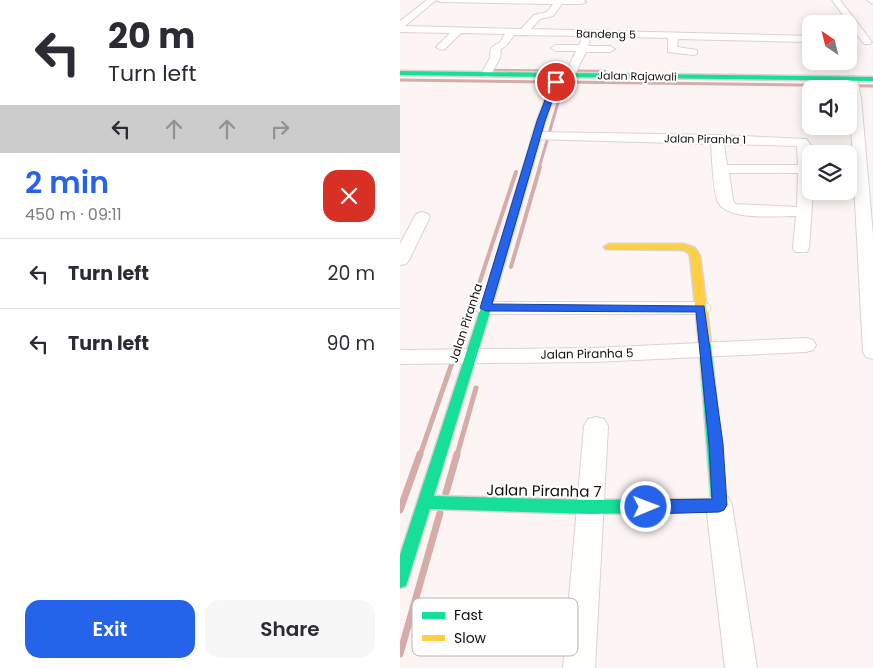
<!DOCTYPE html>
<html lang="en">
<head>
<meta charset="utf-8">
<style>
	:root { --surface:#fff; --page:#f7f7f7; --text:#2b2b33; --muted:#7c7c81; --line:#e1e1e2; --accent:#2563eb }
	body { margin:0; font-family:Poppins,sans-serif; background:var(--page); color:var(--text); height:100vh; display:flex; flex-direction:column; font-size:19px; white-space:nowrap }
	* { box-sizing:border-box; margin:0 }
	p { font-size:16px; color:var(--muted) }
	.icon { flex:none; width:28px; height:28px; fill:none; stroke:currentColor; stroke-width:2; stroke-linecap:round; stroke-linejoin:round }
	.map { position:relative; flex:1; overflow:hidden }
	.details { display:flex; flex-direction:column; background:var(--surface); width:400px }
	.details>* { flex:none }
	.top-card { background:#fff; color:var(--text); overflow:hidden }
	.needle { width:32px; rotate:325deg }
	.fabs { position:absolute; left:402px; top:15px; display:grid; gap:10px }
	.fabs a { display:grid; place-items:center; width:55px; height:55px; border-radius:10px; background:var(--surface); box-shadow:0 2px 12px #0003; font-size:25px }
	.pin { position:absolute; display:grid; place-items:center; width:42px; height:42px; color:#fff; margin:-21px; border:2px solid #fff; border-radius:50%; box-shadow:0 1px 5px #0007 }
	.me { position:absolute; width:55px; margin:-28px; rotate:89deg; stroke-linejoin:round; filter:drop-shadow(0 0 4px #0008) }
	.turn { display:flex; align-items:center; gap:18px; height:105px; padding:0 25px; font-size:22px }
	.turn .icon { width:65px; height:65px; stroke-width:2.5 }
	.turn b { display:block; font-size:35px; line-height:42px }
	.lanes { display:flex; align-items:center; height:48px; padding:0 25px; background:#0003; justify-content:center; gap:25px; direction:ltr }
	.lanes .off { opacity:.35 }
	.round { display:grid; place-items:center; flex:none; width:52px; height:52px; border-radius:15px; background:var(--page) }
	.head { display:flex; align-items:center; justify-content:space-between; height:85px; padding:0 25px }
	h1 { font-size:30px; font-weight:600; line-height:38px; color:var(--accent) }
	.cta { display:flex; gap:10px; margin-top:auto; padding:10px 25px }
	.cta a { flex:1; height:58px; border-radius:15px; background:var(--accent); color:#fff; font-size:20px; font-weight:600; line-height:58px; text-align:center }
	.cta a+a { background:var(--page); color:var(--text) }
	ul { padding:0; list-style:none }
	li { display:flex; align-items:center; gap:15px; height:70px; padding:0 25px; border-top:1px solid var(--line) }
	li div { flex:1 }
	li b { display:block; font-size:19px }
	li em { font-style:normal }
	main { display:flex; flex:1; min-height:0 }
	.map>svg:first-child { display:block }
</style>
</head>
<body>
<main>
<section class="details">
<div class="top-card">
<div class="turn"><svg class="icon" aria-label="left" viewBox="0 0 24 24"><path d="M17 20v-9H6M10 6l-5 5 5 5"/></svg><div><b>20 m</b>Turn left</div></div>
<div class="lanes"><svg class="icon" aria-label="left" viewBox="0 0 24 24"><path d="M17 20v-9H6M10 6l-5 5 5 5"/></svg><svg class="icon off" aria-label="ahead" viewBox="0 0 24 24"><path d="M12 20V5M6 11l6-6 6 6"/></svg><svg class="icon off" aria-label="ahead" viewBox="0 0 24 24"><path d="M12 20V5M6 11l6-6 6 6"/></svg><svg class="icon off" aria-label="right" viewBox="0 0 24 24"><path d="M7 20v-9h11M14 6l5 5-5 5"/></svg></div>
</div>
<div class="head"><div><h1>2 min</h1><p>450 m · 09:11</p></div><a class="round" style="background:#d93025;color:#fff"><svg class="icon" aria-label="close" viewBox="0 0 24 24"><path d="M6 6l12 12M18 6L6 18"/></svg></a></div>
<ul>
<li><svg class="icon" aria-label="left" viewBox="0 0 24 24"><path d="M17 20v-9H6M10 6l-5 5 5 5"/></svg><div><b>Turn left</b></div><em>20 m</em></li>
<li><svg class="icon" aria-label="left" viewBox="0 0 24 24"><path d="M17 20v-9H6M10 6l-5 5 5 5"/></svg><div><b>Turn left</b></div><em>90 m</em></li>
</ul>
<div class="cta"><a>Exit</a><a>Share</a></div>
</section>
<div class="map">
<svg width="473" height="668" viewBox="0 0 473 668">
	<rect width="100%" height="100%" fill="#fcf5f4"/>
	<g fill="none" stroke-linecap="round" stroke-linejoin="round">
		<!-- stream-far4 -->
		<path stroke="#d5aca8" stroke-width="2.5" d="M89,70L205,71"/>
		<!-- stream-far3 -->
		<g stroke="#d5aca8" stroke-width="3">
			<path d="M0,80L152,82"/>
			<path d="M163,82L473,86"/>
			<path d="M139,168L164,82"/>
		</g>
		<!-- stream-far2 -->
		<g stroke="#d5aca8" stroke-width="4">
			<path d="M111,267L140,167"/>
			<path d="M76,293L116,172"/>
		</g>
		<!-- stream-far1 -->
		<g stroke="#d5aca8" stroke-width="5">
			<path d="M20,455L77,291"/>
			<path d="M57,455L76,388"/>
		</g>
		<!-- stream -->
		<g stroke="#d5aca8" stroke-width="7">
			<path d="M46,493L57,454"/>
			<path d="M0,510L20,454"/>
			<path d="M0,654L40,513"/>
		</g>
		<!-- street casing -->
		<g stroke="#d9d3d3" stroke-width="2">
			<g id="street">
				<path d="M27,0H184L186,2L182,4H162L153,16L140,19L131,29L411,36V42L278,39L277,47L297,50V54L293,55L268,52V38L191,36L188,46H210L215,49L210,52H186L175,74L170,77L165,74L176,51H156L151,48L156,45H179L183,36L114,35L106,46L101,49L100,58L90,76L86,77L81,74L90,58L91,48L100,42L105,34L61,33L45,49L41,50L36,47L50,33L0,32V21ZM36,0L40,2L153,4L147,12L134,15L121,29L5,26Z"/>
				<path d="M432,0H440L472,42L470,44H464Z"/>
				<path d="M467,0H473V4Z"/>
				<path d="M451,76L457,79L461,98L473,235V359L466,357L463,352L449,89L445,79Z"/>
				<path d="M138,132L317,135L406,139L411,145V191H413L409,248L407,252H395L393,248L396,216C377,216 327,221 318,202C313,192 312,157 311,144L133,139L131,136L133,133ZM324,144L397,146L398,165H327ZM329,173H398L397,207L335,204L333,200Z"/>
				<path d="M22,212L28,214L30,217L9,260L6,264L0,265V244L16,214Z"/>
				<path d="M85,302H301L308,304L311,308L308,312L301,314H85L78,312L75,308L78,304Z"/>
				<path d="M406,338L413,340L416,345L413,350L406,352L194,362L0,364V350L194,348Z"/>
				<path d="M196,417L204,419L208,426L195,668H163L184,426L188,419Z"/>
				<path d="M319,493L328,497L332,505L357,668H325L306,505L310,497Z"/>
			</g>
		</g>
		<!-- fast casing -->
		<g stroke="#d9d3d3" stroke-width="3">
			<path id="fast" d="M0,71L473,77V81L160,77L145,121L97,289L34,496L190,500L311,499L299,343L305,339L311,343L326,505L324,510L319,511L190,514L30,509L8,580L6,586L0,588V555L87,289L137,121L154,77L0,75Z"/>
		</g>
		<!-- slow casing -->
		<g stroke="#d9d3d3" stroke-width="3">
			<path id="slow" d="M209,244H284L295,248L300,256L311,343L309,346L305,347L299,343L290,256L288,252L283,250L206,249L204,247Z"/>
		</g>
		<!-- street -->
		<use href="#street" fill="#fffefd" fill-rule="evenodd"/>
		<!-- fast -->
		<use href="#fast" fill="#16e098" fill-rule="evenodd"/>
		<!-- slow -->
		<use href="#slow" fill="#ffcf43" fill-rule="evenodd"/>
	</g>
	<!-- route -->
	<path fill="#2563eb" stroke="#184099" d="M156,80L159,82L145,121L92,304L304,306L323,444L327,505L324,510L319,512L246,514L240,512L238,507L240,502L246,500L312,499L309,444L296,312L86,311L80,308L137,121L152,82Z"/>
	<g text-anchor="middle" stroke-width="4" stroke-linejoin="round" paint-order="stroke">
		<!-- far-street labels -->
		<g font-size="11" fill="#110d0d" stroke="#fff">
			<text transform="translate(206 34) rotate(1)" y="4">Bandeng 5</text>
			<text transform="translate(237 76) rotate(1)" y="4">Jalan Rajawali</text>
			<text transform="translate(305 139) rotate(1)" y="4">Jalan Piranha 1</text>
		</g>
		<!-- street labels -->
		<g font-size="12" fill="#110d0d" stroke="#fff">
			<text transform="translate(66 323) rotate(-72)" y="4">Jalan Piranha</text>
			<text transform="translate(187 354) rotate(-1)" y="4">Jalan Piranha 5</text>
		</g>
		<!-- near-street labels -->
		<g font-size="15" fill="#110d0d" stroke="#fff">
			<text transform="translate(144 491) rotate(1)" y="5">Jalan Piranha 7</text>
		</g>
	</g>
	<!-- legend -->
	<rect x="12" y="598" width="166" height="58" rx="8" fill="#fff" stroke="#b8b6b6" stroke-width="1"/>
	<rect x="22" y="612" width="23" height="7" fill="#16e098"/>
	<rect x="22" y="635" width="23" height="6" fill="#ffcf43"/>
	<g font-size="14" fill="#110d0d">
		<text x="54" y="620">Fast</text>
		<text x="54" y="643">Slow</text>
	</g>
</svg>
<div class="fabs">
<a><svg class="needle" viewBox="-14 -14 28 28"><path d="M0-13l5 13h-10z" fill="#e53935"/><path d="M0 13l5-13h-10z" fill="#7c7c81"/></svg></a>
<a><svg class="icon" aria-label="sound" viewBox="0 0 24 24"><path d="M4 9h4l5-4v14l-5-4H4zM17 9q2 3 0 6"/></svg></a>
<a><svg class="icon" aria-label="layers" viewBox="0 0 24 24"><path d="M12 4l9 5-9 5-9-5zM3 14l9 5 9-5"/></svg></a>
</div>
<div class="pin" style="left:156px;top:82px;background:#d93025"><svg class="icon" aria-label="arrive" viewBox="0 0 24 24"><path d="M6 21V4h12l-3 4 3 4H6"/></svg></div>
<svg class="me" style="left:246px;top:507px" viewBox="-20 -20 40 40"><circle r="17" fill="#2563eb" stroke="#fff" stroke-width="3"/><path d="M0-11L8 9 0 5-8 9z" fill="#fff"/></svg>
</div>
</main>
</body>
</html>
